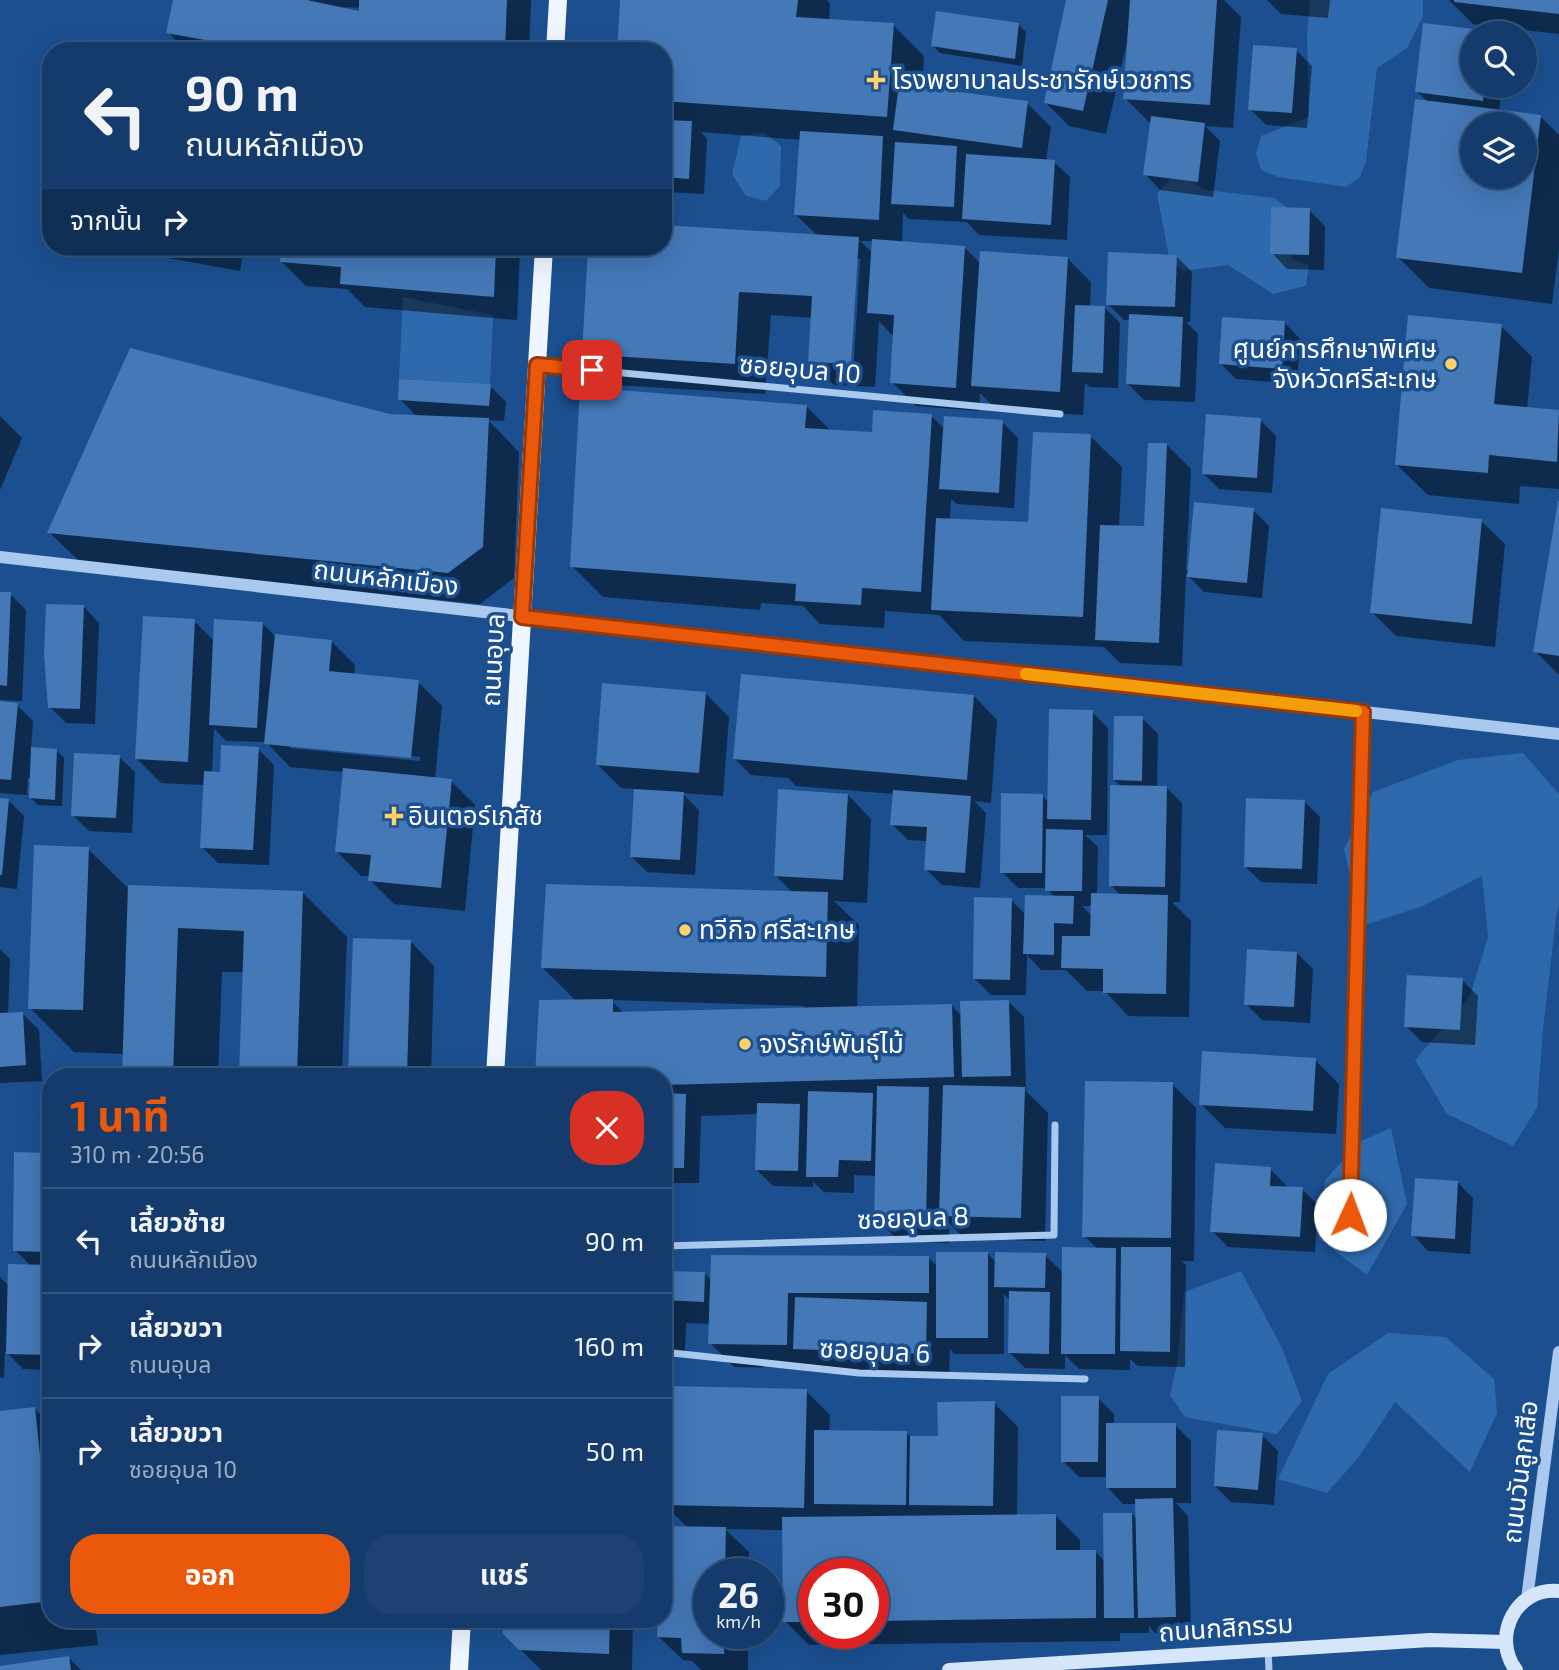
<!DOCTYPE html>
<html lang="th">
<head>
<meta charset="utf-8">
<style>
	:root { --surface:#143b6b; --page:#1d4271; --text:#f1f3f6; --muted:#9dadc1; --line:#33557e; --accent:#ea580c }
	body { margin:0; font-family:"Exo 2","Noto Sans Thai",sans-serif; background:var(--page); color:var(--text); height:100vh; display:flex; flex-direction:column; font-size:26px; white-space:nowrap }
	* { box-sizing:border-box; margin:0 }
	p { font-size:23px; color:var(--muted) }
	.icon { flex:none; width:38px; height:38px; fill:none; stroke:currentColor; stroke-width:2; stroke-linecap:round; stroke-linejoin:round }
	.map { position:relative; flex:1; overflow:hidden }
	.details { position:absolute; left:42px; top:1068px; width:630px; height:560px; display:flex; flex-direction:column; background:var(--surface); border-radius:28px; box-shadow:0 7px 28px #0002,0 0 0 2px var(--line) }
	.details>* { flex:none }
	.top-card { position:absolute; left:42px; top:42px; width:630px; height:214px; border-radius:28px; box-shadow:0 7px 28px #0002,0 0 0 2px var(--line); background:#143b6b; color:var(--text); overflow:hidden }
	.tools { position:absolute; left:1460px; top:21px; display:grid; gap:14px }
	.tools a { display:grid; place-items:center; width:77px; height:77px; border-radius:50%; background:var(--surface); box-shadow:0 7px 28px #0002,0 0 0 2px var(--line); font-size:35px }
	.speed { position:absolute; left:693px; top:1558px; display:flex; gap:14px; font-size:35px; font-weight:700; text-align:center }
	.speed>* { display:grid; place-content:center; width:91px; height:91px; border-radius:50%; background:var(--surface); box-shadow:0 7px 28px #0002,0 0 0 2px var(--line); line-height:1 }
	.speed small { font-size:18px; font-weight:400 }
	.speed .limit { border:10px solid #d22; background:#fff; color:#111 }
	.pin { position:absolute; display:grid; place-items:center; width:60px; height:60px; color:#fff; margin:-30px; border-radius:14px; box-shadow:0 4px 10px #0006 }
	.me { position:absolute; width:77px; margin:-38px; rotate:2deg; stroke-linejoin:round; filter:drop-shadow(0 0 5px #0008) }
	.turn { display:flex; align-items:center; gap:24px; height:147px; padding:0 28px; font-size:32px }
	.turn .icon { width:91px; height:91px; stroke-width:2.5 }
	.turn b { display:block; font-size:49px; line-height:60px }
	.then { display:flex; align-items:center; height:66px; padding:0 28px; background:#0003; gap:14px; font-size:26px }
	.round { display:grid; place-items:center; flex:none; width:74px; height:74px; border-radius:28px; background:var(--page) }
	.headline { display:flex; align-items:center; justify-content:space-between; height:119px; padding:0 28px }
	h1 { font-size:42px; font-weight:700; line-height:52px; color:var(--accent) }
	.cta { display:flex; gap:14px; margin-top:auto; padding:14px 28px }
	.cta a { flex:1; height:80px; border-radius:28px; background:var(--accent); color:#fff; font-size:28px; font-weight:700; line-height:80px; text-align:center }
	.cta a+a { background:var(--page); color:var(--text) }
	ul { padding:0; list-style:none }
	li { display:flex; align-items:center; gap:21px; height:105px; padding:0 28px; border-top:2px solid var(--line) }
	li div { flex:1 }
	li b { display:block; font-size:26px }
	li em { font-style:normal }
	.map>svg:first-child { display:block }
</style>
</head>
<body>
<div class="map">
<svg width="1559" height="1670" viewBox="0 0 1559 1670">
	<rect width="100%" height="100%" fill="#1b4f8f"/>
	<!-- green -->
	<g fill="#2e69ad">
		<path d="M1310,0H1423V16L1407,48L1377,68L1366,161L1360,177L1346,187L1278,177L1261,170L1256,154L1261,136L1309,117L1307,34Z"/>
		<path d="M764,132L781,146L780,186L766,201L746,196L732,174L741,136Z"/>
		<path d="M1176,172L1206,190L1274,198L1288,208L1292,259L1309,265L1306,286L1273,294L1228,265L1184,271L1170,262L1157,194Z"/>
		<path d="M403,297L493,315L490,384L399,379Z"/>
		<path d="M1523,753L1559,794V904L1556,917L1543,1030L1537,1108L1513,1146L1447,1114L1415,1060L1470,996L1488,937L1482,876L1423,906L1362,926L1344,849L1373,792L1458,760Z"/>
		<path d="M1391,1128L1407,1204L1367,1275L1319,1239L1325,1180L1361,1141Z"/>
		<path d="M1241,1271L1282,1348L1302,1401L1277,1434L1185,1417L1170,1395L1177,1365L1184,1292Z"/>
		<path d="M1388,1333L1446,1337L1494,1379L1497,1413L1470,1472L1395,1402L1358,1458L1327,1493L1278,1479L1328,1374Z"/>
	</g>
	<!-- shadow -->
	<g fill="#0007" fill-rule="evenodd">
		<path d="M175,0H531L529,51H186L168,32ZM343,7L361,8L360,13L342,9Z"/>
		<path d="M622,0H827L830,4L829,21L893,25L924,56L922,89L1027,103L1051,127L1046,161L1054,162L1070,177L1067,240L979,235L967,222L909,219L903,213L902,243L964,247L981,264L1067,258L1091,282L1090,307H1104L1120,323L1118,388L1090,387L1085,383L1083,415L997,410L980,393L979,411L916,406L892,382L893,336L879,321L875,387L834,385L810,361L813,318L771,315L765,394L615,385L584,354L590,247H663L818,236L796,215L801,140L701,132L707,139L704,194L665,192L663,215V51ZM860,241H873V253ZM856,259H860L853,373H849Z"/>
		<path d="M1068,0H1224L1241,17L1233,128L1205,126L1220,141L1213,197L1160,190L1145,174L1152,122H1149L1125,98L1129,44L1127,43L1106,134L1069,126L1045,102Z"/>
		<path d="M1267,0H1330L1328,18L1281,14Z"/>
		<path d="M1449,0H1559V34L1473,24Z"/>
		<path d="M1019,25L1026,32L1022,66L940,53L933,46Z"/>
		<path d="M1425,25L1490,33H1472V86H1502L1499,111L1540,116L1559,135V249L1552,304L1429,288L1398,257L1428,102L1417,92ZM1472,124H1524V177H1472Z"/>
		<path d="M1296,50L1312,66L1307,128L1266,125L1250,109Z"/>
		<path d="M1309,210L1325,226L1324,270L1287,269L1272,253Z"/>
		<path d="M125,247H244L240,271L129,251Z"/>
		<path d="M283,247H516L520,251L517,320L365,307L347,289L306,286L282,262Z"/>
		<path d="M1176,256L1192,272L1190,322H1186L1198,334L1195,402L1144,400L1128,384L1131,320H1124L1108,304Z"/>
		<path d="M1285,323L1300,339L1297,384L1236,379L1220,363Z"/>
		<path d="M1501,326L1532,357L1527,409L1559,411V489L1520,486L1519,504L1428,495L1396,464Z"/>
		<path d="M490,386L506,402L504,421L488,420L519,452L514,578L480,604L81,563L49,532L390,416L417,417L400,399Z"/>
		<path d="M806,406L830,430L873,434L931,416L945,429L1002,422L1018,438L1014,508L957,504L951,499L950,520L1030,524L1090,436L1122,467L1119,527L1146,528L1167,445L1191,469L1186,570H1189L1253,510L1269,526L1262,598L1204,592L1186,574L1182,666L1120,663L1104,647L964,641L939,615L885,611L884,628L820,624L803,606L761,603L760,610L603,597L572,566Z"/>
		<path d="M0,416L22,438L0,490Z"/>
		<path d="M1260,420L1276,436L1272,493L1219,489L1203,473Z"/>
		<path d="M1559,503V675L1535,651Z"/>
		<path d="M1481,521L1505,544L1495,647L1396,636L1372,612Z"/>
		<path d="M0,594H10L26,610L22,701L0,700Z"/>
		<path d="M84,607L99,623L95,724L66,723L50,707Z"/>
		<path d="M194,621L215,642L262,623L277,638L331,641L355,665L354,676L418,682L442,706L435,779L451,781L475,805L465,911L394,904L370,880V876H361L337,852L344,772L290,767L266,742L226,741L214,728L212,773L222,774L258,749L274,765L269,865L218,863L202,847L205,785L161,783L137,759ZM290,744L420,757V761L290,748Z"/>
		<path d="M705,693L729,717L723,796L682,793L699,810L695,875L647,872L631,856L635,789L621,788L597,764Z"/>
		<path d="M974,696L997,720L991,803L974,801L986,813L980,888L942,885L926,869L928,841L908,840L892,824L894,794L796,786L788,778L751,775L735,759Z"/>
		<path d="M0,703L17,705L33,721L31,749L56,750L64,758L62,806L38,805L30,797L31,778H28L27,795L0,793Z"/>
		<path d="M1092,712L1108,728L1107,835H1085L1098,847L1097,895L1121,896L1111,885L1122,787L1114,780L1142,718L1158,734L1157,787H1166L1182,803L1180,902H1172L1191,921L1189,1017L1128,1016L1105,991H1087L1066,970H1041L1027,955L1026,995H991L975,979L1011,900L1026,915L1055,898L1047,888H1018L1002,872L1042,796L1049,802ZM1082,906H1092V916Z"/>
		<path d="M119,757L135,772L132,833L89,831L73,815Z"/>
		<path d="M848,795L871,819L867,903L834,901L859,925L857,1008L951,1005L962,1016L1009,1002L1024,1017L1026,1091L1048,1113L1045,1241L965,1239L949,1223V1243L899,1241L875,1218L876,1176L854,1175V1193L824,1192L813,1182V1187L773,1186L757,1170L758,1114L701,1116L699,1183H669V1190H663V1076H537L541,1002H577L543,968L793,893L775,875ZM611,1000L804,1006V1009L625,1014Z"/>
		<path d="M0,800H8L24,816L17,889L0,887Z"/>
		<path d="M1304,801L1320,817L1317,884L1261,882L1245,866Z"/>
		<path d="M88,849L130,890L303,893L347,937L342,1076H241L244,972H222L218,1076H123L124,1054L74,1052L30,1008Z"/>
		<path d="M354,940L411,942L434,966L431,1076H350Z"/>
		<path d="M0,949L10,959L8,1014H23L39,1030L42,1081L0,1083Z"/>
		<path d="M1297,953L1313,969L1310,1023L1262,1020L1246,1004Z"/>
		<path d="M1462,980L1478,996L1475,1045L1422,1042L1406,1026Z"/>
		<path d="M1315,1060L1339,1084L1336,1134L1225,1128L1201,1104Z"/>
		<path d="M1172,1084L1196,1108L1194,1261H1182L1186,1265L1185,1367L1138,1366L1130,1359V1370L1079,1369L1065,1355V1369L1025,1368L1009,1352L1010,1300L1004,1294V1354H954L950,1349L949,1377L819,1372L810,1364V1368L734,1367L710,1343L711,1324L686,1323L685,1352L663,1351V1272L705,1274L712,1281L928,1257L938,1267L988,1254L997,1263L1045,1255L1063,1273L1098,1249L1084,1236Z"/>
		<path d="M51,1155V1370L23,1369L5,1351L4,1378L0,1377V1277L9,1286L31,1266L15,1250Z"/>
		<path d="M1270,1169L1286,1185V1188L1302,1189L1318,1205L1315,1252L1228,1247L1212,1231Z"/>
		<path d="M1457,1182L1473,1198L1470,1254L1428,1251L1413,1235Z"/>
		<path d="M806,1391L830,1415L829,1432L906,1433L911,1437L940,1438L994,1403L1018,1427L1017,1516H1056L1080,1540V1552L1095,1551L1105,1562L1132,1514L1138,1520L1137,1504H1123L1108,1488V1477H1079L1063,1461L1098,1398L1114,1414V1425H1175L1191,1441V1503H1176L1188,1516L1191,1632L1155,1633L1149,1626V1633H1120V1641L809,1645L785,1621L784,1530L725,1529L749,1552V1573H709V1633H748V1670H701L692,1661L683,1660L659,1637L660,1619H663L688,1528L663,1503V1436L666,1438ZM814,1573H873V1633H814Z"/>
		<path d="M35,1409L51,1425V1619H95L98,1645L0,1655V1413Z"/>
		<path d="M1262,1435L1278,1451L1274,1505L1231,1502L1215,1486Z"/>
		<path d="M505,1619H633L632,1670H541L504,1633Z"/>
		<path d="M68,1657L81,1670H0V1667Z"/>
	</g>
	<!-- building -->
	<g fill="#4478b7" fill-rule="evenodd">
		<path d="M173,0H307L359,11V0H507L505,51H266L166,33Z"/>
		<path d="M620,0H798L796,17L894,23L887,117L663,101V51H617Z"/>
		<path d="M1066,0H1108L1083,111L1044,103Z"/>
		<path d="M1130,0H1217L1210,105L1123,99Z"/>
		<path d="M1454,0H1559V14L1454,2Z"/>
		<path d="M936,11L1019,23L1015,59L931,46Z"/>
		<path d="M1423,23L1491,31V33H1472V86H1485L1483,101L1415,92Z"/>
		<path d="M1253,45L1297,48L1292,113L1248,110Z"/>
		<path d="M899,84L1028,101L1022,148L893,130Z"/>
		<path d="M1415,99L1541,115L1522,273L1396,258ZM1472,124H1524V177H1472Z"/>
		<path d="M1151,116L1205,123L1198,182L1143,175Z"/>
		<path d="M663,120L692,121L689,179L663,177Z"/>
		<path d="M800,131L883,136L879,220L794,215Z"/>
		<path d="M895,142L957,146L954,207L891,204Z"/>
		<path d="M966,154L1055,160L1051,225L962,219Z"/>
		<path d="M1271,207L1310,208L1309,255L1270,254Z"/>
		<path d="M663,225L859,237L851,364L808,362L812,296L739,292L735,364L582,354L588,247H663Z"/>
		<path d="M872,239L965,246L956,388L890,383L894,315L867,313Z"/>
		<path d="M281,247H496L494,297L340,284L341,267L280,262Z"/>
		<path d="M980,251L1068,257L1060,392L971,386Z"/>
		<path d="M1108,252L1177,255L1175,307L1106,305Z"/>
		<path d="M1075,305L1105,306L1103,373L1072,372Z"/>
		<path d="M1129,314L1183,317L1180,387L1126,384Z"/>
		<path d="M1408,315L1502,324L1494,404L1559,410L1557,462L1489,455L1488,473L1395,465Z"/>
		<path d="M1222,317L1285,321L1282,369L1219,364Z"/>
		<path d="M130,348L390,414L489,418L483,547L448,573L47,533Z"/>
		<path d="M399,379L491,384L489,406L398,400Z"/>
		<path d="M580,387L807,405L805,428L872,432L873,410L932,414L921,592L862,588L861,605L795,601L796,584L570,567Z"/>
		<path d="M1206,414L1261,418L1257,478L1202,474Z"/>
		<path d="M944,416L1003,420L999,493L939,489Z"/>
		<path d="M1033,432L1091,434L1083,617L931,610L936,518L1028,522Z"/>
		<path d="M1148,443H1167L1159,643L1095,640L1100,525L1144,526Z"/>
		<path d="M1558,501H1559V656L1533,652Z"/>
		<path d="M1194,502L1254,508L1247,583L1187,577Z"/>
		<path d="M1381,508L1482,519L1472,624L1370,613Z"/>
		<path d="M0,592H11L7,686L0,685Z"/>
		<path d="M46,604L84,605L80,709L48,708L44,655Z"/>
		<path d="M143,616L195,619L188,762L135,759Z"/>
		<path d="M214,619L263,622L257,728L209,725Z"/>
		<path d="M275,634L332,640L329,671L419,680L411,758L264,744Z"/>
		<path d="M741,674L974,695L967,780L733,759Z"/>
		<path d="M602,683L706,692L699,773L596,765Z"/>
		<path d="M0,701L18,703L11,780L0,779Z"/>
		<path d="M1049,709L1093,710L1091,820L1047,819Z"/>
		<path d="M1114,716H1143L1142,781L1113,780Z"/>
		<path d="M221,745L259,747L253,850L200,848L204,771L220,772Z"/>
		<path d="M31,747L57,749L55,800L29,798Z"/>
		<path d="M74,753L120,755L116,818L71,816Z"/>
		<path d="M343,768L452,779L441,888L368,881L371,855L335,852Z"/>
		<path d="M1110,785L1167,786L1165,887L1109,886Z"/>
		<path d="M634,789L684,792L680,860L630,857Z"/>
		<path d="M778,789L848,794L843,880L774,876Z"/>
		<path d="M893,790L971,796L965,873L924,870L927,827L890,825Z"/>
		<path d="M1001,793L1043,794L1042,873H1000Z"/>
		<path d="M0,798L9,799L2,875H0Z"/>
		<path d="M1246,798L1305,800L1302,869L1244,867Z"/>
		<path d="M1046,829L1083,830L1082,891H1045Z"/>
		<path d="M34,845L89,847L83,1010L28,1009Z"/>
		<path d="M546,884L828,892L826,977L541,968Z"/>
		<path d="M128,885L303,891L297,1076H239L244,931L178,928L173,1076H122Z"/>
		<path d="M1091,893L1168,895L1166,994L1103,993V969L1061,968L1062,936H1090Z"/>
		<path d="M1025,895L1074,896L1073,924L1054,923V955L1023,954Z"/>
		<path d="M974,897L1012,898L1010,980L973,979Z"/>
		<path d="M353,938L411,940L407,1076H348Z"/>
		<path d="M1247,949L1297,952L1294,1007L1244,1005Z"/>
		<path d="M1407,975L1463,978L1460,1030L1404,1027Z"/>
		<path d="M613,999V1012L952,1004L954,1077L663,1085V1076H535L539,1000Z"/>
		<path d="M1009,1000L1011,1076L962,1077L960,1001Z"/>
		<path d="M23,1012L26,1065L0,1067V1013Z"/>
		<path d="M1202,1051L1316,1058L1313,1111L1199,1105Z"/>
		<path d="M1085,1081L1173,1082L1171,1238L1082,1237Z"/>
		<path d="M943,1085L1025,1087L1021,1218L939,1216Z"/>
		<path d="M877,1086L929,1087L926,1219L874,1218Z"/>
		<path d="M808,1091L873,1093L871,1161L839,1160L838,1177H806Z"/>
		<path d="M663,1093L686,1094L684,1168H663Z"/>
		<path d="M757,1103L800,1104L798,1171L755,1170Z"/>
		<path d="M14,1152L51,1153V1252L13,1251Z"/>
		<path d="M1215,1163L1271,1167L1270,1186L1303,1187L1300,1237L1210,1232Z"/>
		<path d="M1415,1178L1458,1181L1455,1239L1411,1236Z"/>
		<path d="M1062,1247L1116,1248L1115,1354H1061Z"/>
		<path d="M1121,1247H1171L1170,1352L1120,1351Z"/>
		<rect x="936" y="1252" width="52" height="86"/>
		<path d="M995,1252L1046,1253L1045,1288L994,1287Z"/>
		<path d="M711,1255L929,1256V1293H788L787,1345L708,1344Z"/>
		<path d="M8,1264L51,1265V1355L6,1354Z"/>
		<path d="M663,1271L705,1272L704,1302L663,1300Z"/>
		<path d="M1009,1291L1050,1292L1049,1354L1008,1353Z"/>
		<path d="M795,1297L927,1302L926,1354L793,1349Z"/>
		<path d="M665,1386L807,1389L804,1508L663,1505Z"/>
		<path d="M1061,1396H1099L1098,1462H1061Z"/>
		<path d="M995,1401L993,1506L909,1505L910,1436H938L937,1402Z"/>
		<path d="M35,1407L51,1564V1601L0,1607V1411Z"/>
		<rect x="1106" y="1423" width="70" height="65"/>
		<path d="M814,1430L907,1431L906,1505L814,1504Z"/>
		<path d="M1217,1430L1263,1433L1258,1490L1214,1486Z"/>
		<path d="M1173,1498L1176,1617L1138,1618L1135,1499Z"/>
		<path d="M1103,1513H1132L1134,1618H1104Z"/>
		<path d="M1056,1514V1550H1096V1618L873,1621V1573H814V1622H783L782,1517Z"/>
		<path d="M663,1526L726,1527L725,1573H709V1633H725L724,1654L682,1653L681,1638L657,1637L658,1619H663Z"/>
		<path d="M503,1619H610L609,1654L519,1650L503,1634Z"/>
		<path d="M69,1656L71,1670H0V1666Z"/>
	</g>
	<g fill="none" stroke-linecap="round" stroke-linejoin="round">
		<!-- minor -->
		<g stroke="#a9c9ee" stroke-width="7">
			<path d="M538,365L1060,414"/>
			<path d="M1350,1215L1363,712"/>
			<path d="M663,1246L1054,1235L1055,1125"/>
			<path d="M663,1352L859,1373L1085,1379"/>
			<path d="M1268,1650L1269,1670"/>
		</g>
		<!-- tertiary -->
		<g stroke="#a9c9ee" stroke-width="12">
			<path d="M0,557L1559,734"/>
			<path d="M1527,1599L1559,1352"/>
		</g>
		<!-- secondary -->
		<g stroke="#d6e6fa" stroke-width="14">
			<path d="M949,1670L1430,1640L1505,1642"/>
			<path d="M1516,1670C1491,1637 1516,1586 1559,1591"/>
		</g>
		<!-- primary -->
		<g stroke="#f0f6ff" stroke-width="18">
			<path d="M555,51L558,0"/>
			<path d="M495,1076L544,247"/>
			<path d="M459,1670L462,1619"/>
		</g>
	</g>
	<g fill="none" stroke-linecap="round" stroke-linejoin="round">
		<!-- route casing -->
		<g stroke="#983908" stroke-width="18">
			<path id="route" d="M592,370L537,365L522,617L1363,712L1350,1215"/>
		</g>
		<!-- route -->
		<use href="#route" stroke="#ea580c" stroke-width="12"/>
		<!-- slow -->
		<path stroke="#f59e0b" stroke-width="12" d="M1026,674L1356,711"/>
	</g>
	<!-- markers -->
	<g fill="#ffd166" stroke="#1b4f8f" stroke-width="2.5">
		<path d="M872.5 69.5h7v7h7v7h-7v7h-7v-7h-7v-7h7z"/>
		<circle cx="1451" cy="364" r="7"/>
		<path d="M390.5 805.5h7v7h7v7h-7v7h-7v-7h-7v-7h7z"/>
		<circle cx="685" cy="930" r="7"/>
		<circle cx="745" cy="1044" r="7"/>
	</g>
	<g text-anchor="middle" stroke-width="7" stroke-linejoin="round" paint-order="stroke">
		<!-- poi labels -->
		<g font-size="26" fill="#fff" stroke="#1b4f8f" text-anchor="start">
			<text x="892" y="89">โรงพยาบาลประชารักษ์เวชการ</text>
			<text x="1437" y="358" text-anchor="end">ศูนย์การศึกษาพิเศษ<tspan x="1437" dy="30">จังหวัดศรีสะเกษ</tspan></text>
			<text x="408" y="825">อินเตอร์เภสัช</text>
			<text x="699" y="939">ทวีกิจ ศรีสะเกษ</text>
			<text x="759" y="1053">จงรักษ์พันธุ์ไม้</text>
		</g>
		<!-- street labels -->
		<g font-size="26" fill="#fff" stroke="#1b4f8f">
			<text transform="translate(800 369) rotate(5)" y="9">ซอยอุบล 10</text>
			<text transform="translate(386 578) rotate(7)" y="9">ถนนหลักเมือง</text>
			<text transform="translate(493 660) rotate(-87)" y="9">ถนนอุบล</text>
			<text transform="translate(913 1218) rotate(-2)" y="9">ซอยอุบล 8</text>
			<text transform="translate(875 1351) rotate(3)" y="9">ซอยอุบล 6</text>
			<text transform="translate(1520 1472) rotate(-83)" y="9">ถนนวันลูกเสือ</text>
			<text transform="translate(1226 1628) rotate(-4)" y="9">ถนนกสิกรรม</text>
		</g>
	</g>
</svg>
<div class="tools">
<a><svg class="icon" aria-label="search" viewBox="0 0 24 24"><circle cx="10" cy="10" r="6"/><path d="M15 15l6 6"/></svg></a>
<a><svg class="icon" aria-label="layers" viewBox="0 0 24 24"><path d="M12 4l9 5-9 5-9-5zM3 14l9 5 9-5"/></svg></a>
</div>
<div class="speed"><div>26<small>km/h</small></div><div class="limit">30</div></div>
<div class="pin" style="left:592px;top:370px;background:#d93025"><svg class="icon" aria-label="arrive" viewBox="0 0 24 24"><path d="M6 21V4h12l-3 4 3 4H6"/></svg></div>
<svg class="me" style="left:1350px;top:1215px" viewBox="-20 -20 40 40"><circle r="19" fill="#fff"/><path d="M0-13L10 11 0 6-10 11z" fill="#ea580c"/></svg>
<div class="top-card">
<div class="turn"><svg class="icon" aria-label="left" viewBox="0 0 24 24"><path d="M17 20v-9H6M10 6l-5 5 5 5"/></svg><div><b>90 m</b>ถนนหลักเมือง</div></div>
<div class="then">จากนั้น<svg class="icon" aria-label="right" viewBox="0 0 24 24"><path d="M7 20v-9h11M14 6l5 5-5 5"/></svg></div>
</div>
<section class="details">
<div class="headline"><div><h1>1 นาที</h1><p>310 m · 20:56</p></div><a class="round" style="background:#d93025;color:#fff"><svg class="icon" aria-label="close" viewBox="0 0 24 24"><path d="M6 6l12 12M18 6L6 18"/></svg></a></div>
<ul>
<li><svg class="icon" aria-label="left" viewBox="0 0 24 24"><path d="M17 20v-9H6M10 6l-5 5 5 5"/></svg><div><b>เลี้ยวซ้าย</b><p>ถนนหลักเมือง</p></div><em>90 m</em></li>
<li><svg class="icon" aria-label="right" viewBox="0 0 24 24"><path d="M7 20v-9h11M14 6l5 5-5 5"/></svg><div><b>เลี้ยวขวา</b><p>ถนนอุบล</p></div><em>160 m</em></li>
<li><svg class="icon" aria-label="right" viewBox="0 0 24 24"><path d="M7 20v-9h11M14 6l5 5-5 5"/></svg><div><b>เลี้ยวขวา</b><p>ซอยอุบล 10</p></div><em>50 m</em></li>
</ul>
<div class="cta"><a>ออก</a><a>แชร์</a></div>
</section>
</div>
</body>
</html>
